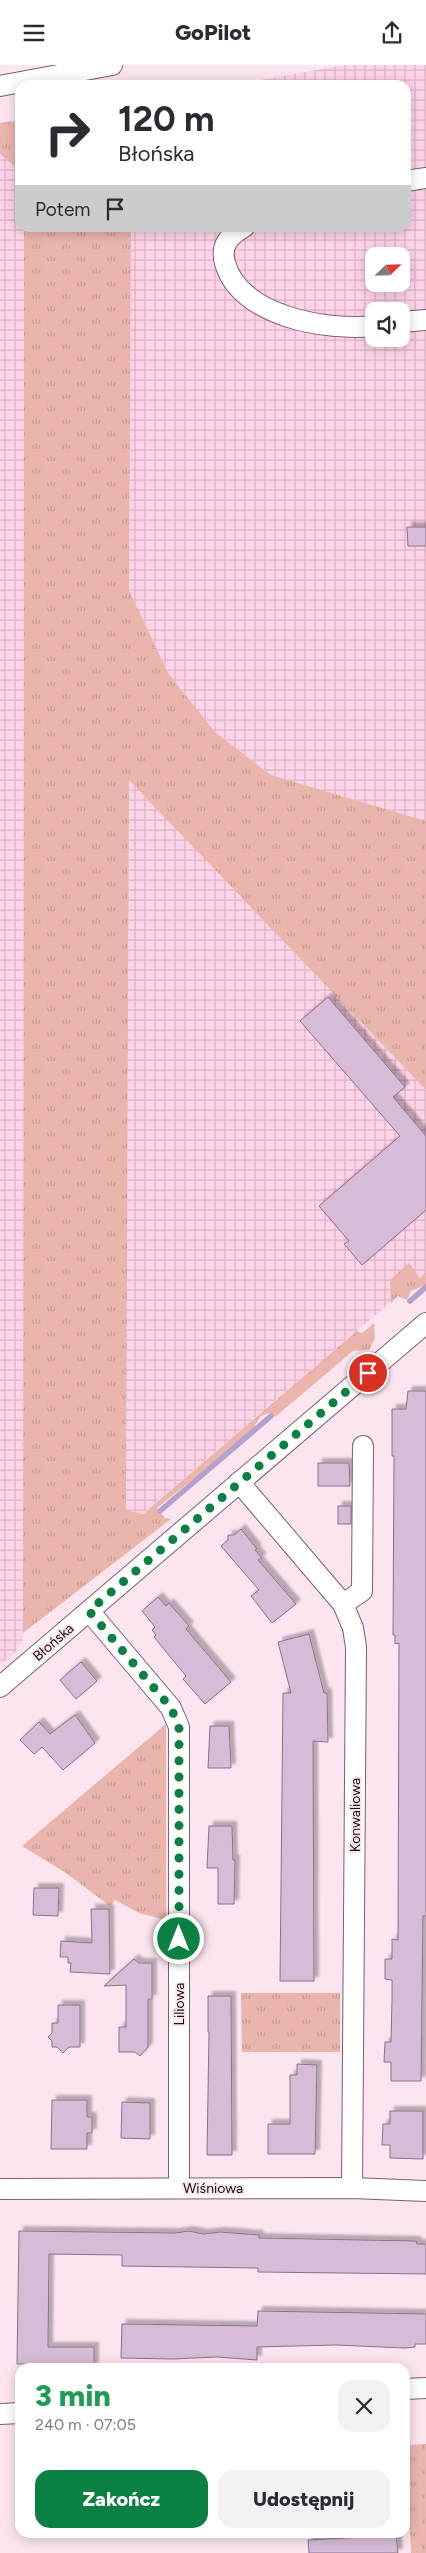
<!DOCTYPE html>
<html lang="pl">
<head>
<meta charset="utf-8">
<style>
	:root { --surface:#fff; --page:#f2f2f3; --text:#2b2b33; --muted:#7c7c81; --accent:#0b8043 }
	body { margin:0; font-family:Figtree,sans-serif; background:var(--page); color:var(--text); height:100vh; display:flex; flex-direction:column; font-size:19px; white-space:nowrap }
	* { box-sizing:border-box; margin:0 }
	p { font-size:16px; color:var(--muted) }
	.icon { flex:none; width:28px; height:28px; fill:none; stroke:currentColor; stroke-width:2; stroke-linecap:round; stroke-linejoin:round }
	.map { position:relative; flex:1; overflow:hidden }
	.sheet { position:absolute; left:15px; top:2298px; width:395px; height:175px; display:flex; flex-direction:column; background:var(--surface); border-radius:15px; box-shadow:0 2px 12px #0003 }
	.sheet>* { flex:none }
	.hud { position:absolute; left:15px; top:15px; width:396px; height:152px; border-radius:15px; box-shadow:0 2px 12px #0003; background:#fff; color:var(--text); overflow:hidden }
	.needle { width:32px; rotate:67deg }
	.controls { position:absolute; left:365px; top:182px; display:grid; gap:10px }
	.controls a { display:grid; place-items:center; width:45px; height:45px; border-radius:10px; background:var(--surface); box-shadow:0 2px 12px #0003; font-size:25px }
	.pin { position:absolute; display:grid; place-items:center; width:42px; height:42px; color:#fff; margin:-21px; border:2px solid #fff; border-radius:50%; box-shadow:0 1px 5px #0007 }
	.me { position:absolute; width:55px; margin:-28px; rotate:0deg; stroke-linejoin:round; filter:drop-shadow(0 0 4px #0008) }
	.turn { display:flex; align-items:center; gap:18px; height:105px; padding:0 20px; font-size:22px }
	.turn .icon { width:65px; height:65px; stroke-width:2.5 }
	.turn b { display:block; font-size:35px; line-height:42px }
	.then { display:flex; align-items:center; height:48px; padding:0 20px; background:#0003; gap:10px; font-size:19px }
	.round { display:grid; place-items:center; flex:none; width:52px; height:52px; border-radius:15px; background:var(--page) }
	.summary { display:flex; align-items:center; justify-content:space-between; height:85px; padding:0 20px }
	h1 { font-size:30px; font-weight:800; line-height:38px; color:#1e9e55 }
	.button { display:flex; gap:10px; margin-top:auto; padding:10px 20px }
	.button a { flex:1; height:58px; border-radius:15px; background:var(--accent); color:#fff; font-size:20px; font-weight:800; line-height:58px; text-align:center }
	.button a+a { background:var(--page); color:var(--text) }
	header { display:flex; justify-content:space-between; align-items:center; height:65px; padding:0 20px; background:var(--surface); font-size:22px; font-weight:800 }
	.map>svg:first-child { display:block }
</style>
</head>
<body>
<header><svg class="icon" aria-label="menu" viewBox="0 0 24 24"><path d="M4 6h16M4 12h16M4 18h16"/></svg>GoPilot<svg class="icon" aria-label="share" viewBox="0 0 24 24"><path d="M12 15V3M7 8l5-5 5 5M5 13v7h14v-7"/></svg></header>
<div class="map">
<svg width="426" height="2488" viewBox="0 0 426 2488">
	<defs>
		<pattern id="industrial-grid" width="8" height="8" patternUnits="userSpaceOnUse" patternTransform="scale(1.25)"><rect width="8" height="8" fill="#ffd3e8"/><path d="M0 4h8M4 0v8" fill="none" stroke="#dab4c6"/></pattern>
		<pattern id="grass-tufts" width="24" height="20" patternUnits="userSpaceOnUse" patternTransform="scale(1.25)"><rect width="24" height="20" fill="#e9b5ac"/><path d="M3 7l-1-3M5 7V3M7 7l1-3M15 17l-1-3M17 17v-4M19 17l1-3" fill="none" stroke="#c79a93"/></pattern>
		<filter id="shadow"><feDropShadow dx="4.5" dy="-4.5" stdDeviation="1" flood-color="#0004"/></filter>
	</defs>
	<rect width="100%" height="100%" fill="#fbe5f0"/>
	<!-- industrial -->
	<g fill="url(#industrial-grid)" fill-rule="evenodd">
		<path d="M344,0H426V756L271,710L215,667L168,608L129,525L131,163L406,162V20H233ZM374,191H401V219H374ZM374,246H401V274H374Z"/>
		<path d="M0,89L20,106V162L24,163V199L23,1568V1575L14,1589L0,1600Z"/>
		<path d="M129,714L426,1025V1207L142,1449L126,1445Z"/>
	</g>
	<!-- grass -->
	<g fill="url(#grass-tufts)">
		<path d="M20,55V106L0,89V58Z"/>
		<path d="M24,163H131L129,525L168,608L215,667L271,710L426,756V1025L129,715L126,1445L143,1449L357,1266L362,1268L374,1258L375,1273L369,1285L353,1286L275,1352L270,1348L261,1351L255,1360L257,1363L157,1443L165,1453L171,1454L23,1568Z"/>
		<path d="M409,1198L420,1213L426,1207V1220L411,1226L407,1235L398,1231L391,1238L390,1215Z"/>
		<path d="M166,1659V1855L139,1848L115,1835L110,1841L66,1808L22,1781Z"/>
		<path d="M241,1928H340V1987H242Z"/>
		<path d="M426,2379V2488H411L406,2380Z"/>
	</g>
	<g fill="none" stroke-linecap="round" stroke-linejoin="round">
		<!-- stream -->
		<g stroke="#b5a1ce" stroke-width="5.5">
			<path d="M410,1236L426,1222"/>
			<path d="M160,1446L271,1351"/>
		</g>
	</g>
	<!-- building -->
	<g fill="#d7bcd7" stroke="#8a728a" filter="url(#shadow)">
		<path d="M407,462H426V481H408Z"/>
		<path d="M328,932L405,1022L393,1032L426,1071V1145L362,1200L344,1179L349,1176L319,1141L400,1071L300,956Z"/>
		<path d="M408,1326H426V1851H423L421,2016H391V1997H384L385,1977H391L392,1934V1915L385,1914V1894H392V1874L398,1875L399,1578L395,1579V1570H393L394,1391H392V1344H406Z"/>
		<path d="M318,1398H349L350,1421H318Z"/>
		<rect x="338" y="1441" width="13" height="18"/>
		<path d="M241,1464L257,1484L255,1485L262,1493L258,1495L296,1539L272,1558L251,1531L259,1525L221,1481L228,1475V1470H234Z"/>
		<path d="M158,1532L166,1541L169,1538L189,1561L186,1564L231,1617L205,1639L183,1614L186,1611L154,1572L156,1570L152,1565L155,1562L142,1546Z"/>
		<path d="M309,1569L324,1628H327L328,1677L313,1676L314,1916H280L283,1628H291L278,1577Z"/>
		<path d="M81,1597L97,1616L76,1634L60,1615Z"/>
		<path d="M75,1650L95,1678L63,1705L42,1682L34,1689L20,1675L39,1657L50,1669Z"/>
		<path d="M210,1661H229L231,1703H208Z"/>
		<path d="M209,1761H232L233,1795H235L234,1839H218V1803H207Z"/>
		<path d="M34,1823H59L58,1851L33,1850Z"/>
		<path d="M91,1844H109L110,1909L70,1907L71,1898H68V1892H60L61,1876L92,1878Z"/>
		<path d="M134,1894L139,1898H152V1934H148V1982L140,1991L135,1987H119V1962H126V1920L104,1921Z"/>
		<path d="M208,1931H231L232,2090H207L209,1967H208Z"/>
		<path d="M58,1940H80V1982H69L63,1988L57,1982H52V1976L48,1972L52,1968V1958H58Z"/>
		<path d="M297,1999L317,2000L315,2089H268V2059H290V2010H297Z"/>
		<path d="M52,2035H87V2052H92V2068H87V2084H51Z"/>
		<path d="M122,2037L150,2038V2074L121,2073Z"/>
		<path d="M390,2046H423V2094L390,2093V2080H382L383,2059H390Z"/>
		<path d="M19,2166L175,2168L189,2166L203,2169L220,2167L259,2170V2173L416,2176L417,2179H426V2209L258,2207V2203L122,2201V2190L49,2189L48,2282H94V2302H46V2299H17Z"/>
		<path d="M258,2246L426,2249V2279H415V2282L405,2283L335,2280L257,2282V2295L217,2292L173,2294L121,2293L122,2259L257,2261Z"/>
		<path d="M362,2468H396L398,2488H309L308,2475L362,2472Z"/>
	</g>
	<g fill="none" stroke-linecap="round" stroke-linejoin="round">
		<!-- minor casing -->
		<g stroke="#7e5f6e" stroke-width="22">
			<g id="minor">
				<path d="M0,21L112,0"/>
				<path d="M406,116L426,113"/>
				<path d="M244,162C229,171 220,180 225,198C240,252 327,266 374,261"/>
				<path d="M401,257L426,255"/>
				<path d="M239,1417L343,1539L353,1563L356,1582L352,2123"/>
				<path d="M343,1539L362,1526L363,1381"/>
				<path d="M89,1546L171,1643L179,1662V2123"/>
				<path d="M0,1622L426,1258"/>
				<path d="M0,2124L352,2123L426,2126"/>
				<path d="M405,2324L426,2323"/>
				<path d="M0,2349L20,2348"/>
			</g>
		</g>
		<!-- minor -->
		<use href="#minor" stroke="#fff" stroke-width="20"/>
	</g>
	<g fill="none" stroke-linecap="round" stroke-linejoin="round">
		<!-- route -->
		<path stroke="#0b8043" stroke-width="9" stroke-dasharray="0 16.2" d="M179,1874V1662L171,1643L89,1546L368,1308"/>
	</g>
	<g text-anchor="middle" stroke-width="4" stroke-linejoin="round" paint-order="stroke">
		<!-- street labels -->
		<g font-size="14" fill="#170c12" stroke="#fbe5f0">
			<text transform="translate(53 1577) rotate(-41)" y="5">Błońska</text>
			<text transform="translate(355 1750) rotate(-90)" y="5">Konwaliowa</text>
			<text transform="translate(179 1939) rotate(-90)" y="5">Liliowa</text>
			<text x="213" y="2128">Wiśniowa</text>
		</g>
	</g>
</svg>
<div class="controls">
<a><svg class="needle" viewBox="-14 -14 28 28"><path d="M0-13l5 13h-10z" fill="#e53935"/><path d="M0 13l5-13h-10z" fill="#7c7c81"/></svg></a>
<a><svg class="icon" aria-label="sound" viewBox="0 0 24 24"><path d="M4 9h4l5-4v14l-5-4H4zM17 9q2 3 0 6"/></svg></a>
</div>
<div class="pin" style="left:368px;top:1308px;background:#d93025"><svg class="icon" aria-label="arrive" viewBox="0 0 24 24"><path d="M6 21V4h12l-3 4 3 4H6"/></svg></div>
<svg class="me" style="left:179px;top:1874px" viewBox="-20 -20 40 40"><circle r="17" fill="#0b8043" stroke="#fff" stroke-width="3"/><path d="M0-11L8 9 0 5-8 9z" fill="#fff"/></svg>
<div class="hud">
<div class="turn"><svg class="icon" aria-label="right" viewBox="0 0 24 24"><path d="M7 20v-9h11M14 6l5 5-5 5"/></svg><div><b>120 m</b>Błońska</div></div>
<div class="then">Potem<svg class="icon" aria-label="arrive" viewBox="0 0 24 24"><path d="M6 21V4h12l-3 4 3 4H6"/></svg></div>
</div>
<section class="sheet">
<div class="summary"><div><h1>3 min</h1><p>240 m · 07:05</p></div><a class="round"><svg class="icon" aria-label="close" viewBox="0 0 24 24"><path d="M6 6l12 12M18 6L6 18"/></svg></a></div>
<div class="button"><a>Zakończ</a><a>Udostępnij</a></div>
</section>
</div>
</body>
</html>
